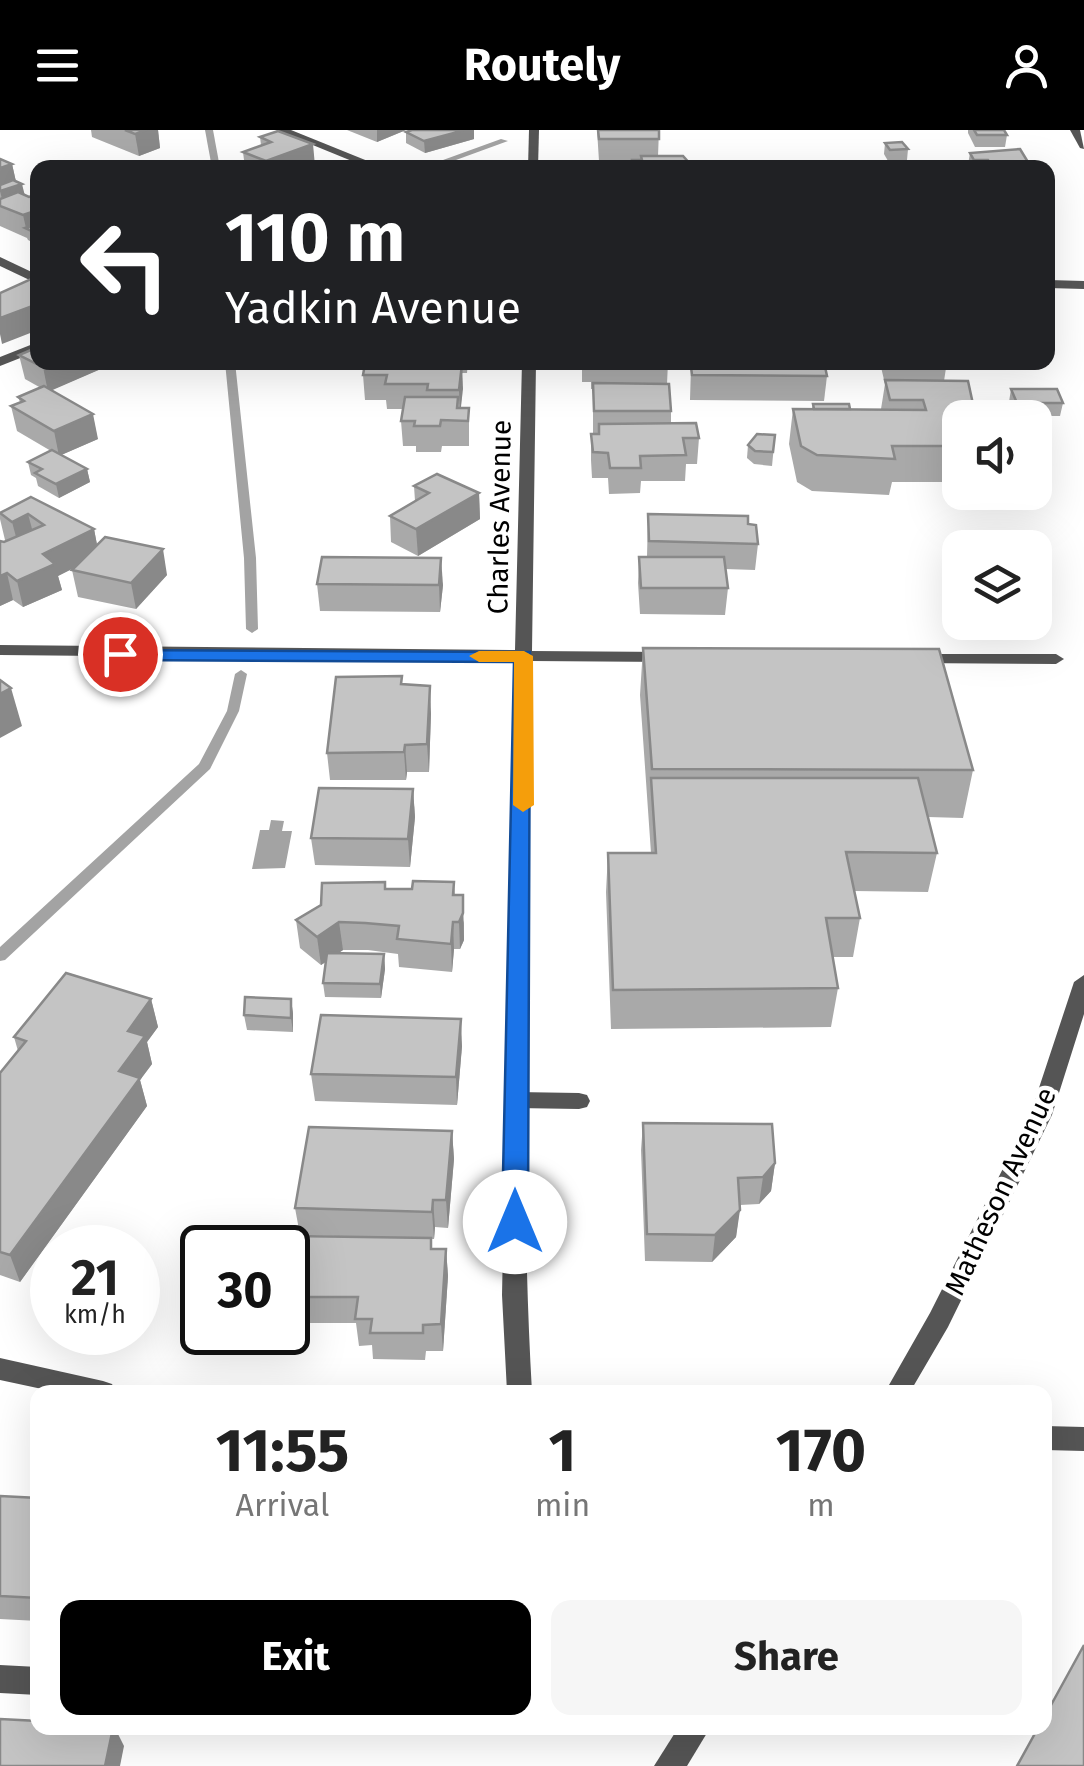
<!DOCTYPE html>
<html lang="en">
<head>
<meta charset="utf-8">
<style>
	:root { --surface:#fff; --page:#f6f6f6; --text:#222; --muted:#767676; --accent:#000 }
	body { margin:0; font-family:"Fira Sans",sans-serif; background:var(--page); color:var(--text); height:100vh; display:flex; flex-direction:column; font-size:38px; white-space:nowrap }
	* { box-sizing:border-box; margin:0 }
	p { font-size:32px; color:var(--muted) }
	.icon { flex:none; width:55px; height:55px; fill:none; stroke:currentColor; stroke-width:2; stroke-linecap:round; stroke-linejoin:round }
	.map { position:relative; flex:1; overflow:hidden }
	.drawer { position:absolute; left:30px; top:1255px; width:1022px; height:350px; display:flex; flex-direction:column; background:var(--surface); border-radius:20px; box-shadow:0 10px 40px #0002 }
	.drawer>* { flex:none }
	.guide { position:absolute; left:30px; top:30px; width:1025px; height:210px; border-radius:20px; box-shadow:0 10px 40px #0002; background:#202124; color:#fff; overflow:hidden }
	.tools { position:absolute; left:942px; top:270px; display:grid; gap:20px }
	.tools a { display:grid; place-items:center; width:110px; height:110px; border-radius:20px; background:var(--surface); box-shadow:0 10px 40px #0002; font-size:50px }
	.speed { position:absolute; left:30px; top:1095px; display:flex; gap:20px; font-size:50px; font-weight:700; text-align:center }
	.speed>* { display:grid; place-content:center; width:130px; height:130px; border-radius:50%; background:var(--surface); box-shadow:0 10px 40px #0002; line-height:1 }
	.speed small { font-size:25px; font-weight:400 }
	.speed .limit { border:5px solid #111; border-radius:15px; background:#fff; color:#111 }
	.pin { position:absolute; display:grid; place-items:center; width:85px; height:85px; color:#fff; margin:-42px; border:5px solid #fff; border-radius:50%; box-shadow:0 2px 10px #0007 }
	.me { position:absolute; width:110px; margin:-55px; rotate:0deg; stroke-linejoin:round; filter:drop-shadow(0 0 8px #0008) }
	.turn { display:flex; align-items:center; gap:35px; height:210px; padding:0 30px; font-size:45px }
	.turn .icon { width:130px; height:130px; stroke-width:2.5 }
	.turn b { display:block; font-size:70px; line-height:85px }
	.eta { display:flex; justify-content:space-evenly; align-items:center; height:170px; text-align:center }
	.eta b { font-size:60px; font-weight:700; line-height:70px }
	.cta { display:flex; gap:20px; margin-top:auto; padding:20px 30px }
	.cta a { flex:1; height:115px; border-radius:20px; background:var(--accent); color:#fff; font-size:40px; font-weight:700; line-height:115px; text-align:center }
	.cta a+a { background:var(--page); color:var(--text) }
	header { display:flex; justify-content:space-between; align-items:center; height:130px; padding:0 30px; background:var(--accent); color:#fff; font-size:45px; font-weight:700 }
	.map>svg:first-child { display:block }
</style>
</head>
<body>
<header><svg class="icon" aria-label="menu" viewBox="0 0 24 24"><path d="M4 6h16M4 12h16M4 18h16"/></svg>Routely<svg class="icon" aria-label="person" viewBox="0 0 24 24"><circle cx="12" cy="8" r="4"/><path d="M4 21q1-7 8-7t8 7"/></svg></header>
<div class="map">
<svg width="1084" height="1636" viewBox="0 0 1084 1636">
	<rect width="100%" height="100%" fill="#fff"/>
	<!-- water -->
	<path fill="#a3a3a3" d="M271,690L284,691L282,701H292L285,738L252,739L260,700H269Z"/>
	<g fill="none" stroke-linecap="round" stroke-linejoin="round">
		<!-- stream -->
		<g fill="#a3a3a3" fill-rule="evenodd">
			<path d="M205,0H213L220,38H212Z"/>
			<path d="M501,9L508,11L434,38H421Z"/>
			<path d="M225,232H235L256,428L258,499L252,503L246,499L244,428Z"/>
			<path d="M241,540L247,544L239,581L210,639L5,830L0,831V817L199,634L227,581L235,544Z"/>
		</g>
		<!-- service -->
		<path fill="#555" fill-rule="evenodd" d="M516,962L579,963L587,965L590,971L587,977L579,979L516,978L508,976L505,970L508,964Z"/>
		<!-- minor -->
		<g fill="#555" fill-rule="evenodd">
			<path d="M276,0H291L385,38H369Z"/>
			<path d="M529,0H539L538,38H528Z"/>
			<path d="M0,127L38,145V154L0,136Z"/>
			<path d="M1048,150L1084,151V159L1048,158Z"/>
			<path d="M38,212V221L0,236V227Z"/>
			<path d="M522,232H536L532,521L668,522L676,527L668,532L532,531C529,774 518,1019 532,1262H507L502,1165L515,530L0,525V515L515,520Z"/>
			<path d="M917,524H1056L1064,529L1056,534L911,533L909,529Z"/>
			<path d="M0,1535L38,1537V1565L0,1563Z"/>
		</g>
		<!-- tertiary -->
		<g fill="#555" fill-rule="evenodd">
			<path d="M1070,0H1080L1084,19L1080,18Z"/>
			<path d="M1084,845V884L1052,985L948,1197L910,1262H885L930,1183L1030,985L1074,852Z"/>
			<path d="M0,1228L103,1251L112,1254L116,1262H56L0,1250Z"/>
			<path d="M1045,1296L1084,1297V1321L1045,1320Z"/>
			<path d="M678,1598H710L687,1636H654Z"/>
		</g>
	</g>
	<!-- wall -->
	<g fill="#a9a9a9">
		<path d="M91,0H158L160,18L139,26L92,7Z"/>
		<path d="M347,0H406L377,12Z"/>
		<path d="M412,0H474V9L425,23L406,13V2Z"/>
		<path d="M597,0H659L658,26L692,38H632V31H599Z"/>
		<path d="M968,0H1004L1007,5L1005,17H975L968,3Z"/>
		<path d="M278,1L315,36L310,38H245L243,22L261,15L260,7Z"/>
		<path d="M885,13L908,19L907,30L888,31L884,24Z"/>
		<path d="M970,23L1031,38H970L968,35Z"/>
		<path d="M0,29L12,34L16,52L25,65L29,67L38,64V115L28,110L27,108L0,96Z"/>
		<path d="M19,225L38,232H117L51,260L98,309L61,325L87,339L90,352L59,368L38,356L36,348L31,345L28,332L51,321L17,301L11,276L20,272L18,267L41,258L25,249Z"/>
		<path d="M382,232H468L467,243H462L461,278H469V316H442L441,322H416V316H403L401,291L403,279H387L386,270H365L363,245Z"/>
		<path d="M582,232H591L592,235V232H668L667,254L671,281V293L699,308L697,334H686L685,351H641L640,363L609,364L608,348H592L591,330V304H593V259H591V252H582Z"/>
		<path d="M717,232H824L827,246L824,271L690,270L691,237Z"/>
		<path d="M881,232H945L946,238L944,251L960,288V362H982L980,373H959L953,352H892L889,365L812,361L797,352L789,314L793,279H812L813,274L850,279H881L885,254L881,237Z"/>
		<path d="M1011,259L1063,273L1060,286H1014L1009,272Z"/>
		<path d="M775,305L772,336L754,334L747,328L748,315Z"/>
		<path d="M414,356L479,363L480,389L418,426L391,412L390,386L415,371Z"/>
		<path d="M31,367L94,399L97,415L167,445L136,479L78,467L72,440L74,438L58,446L62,460L23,477L13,470L0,476L4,412L7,411L5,410L0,389V383Z"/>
		<path d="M648,384L748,394L758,414L755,440L725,439L728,458L725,485L640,484L638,453L639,427H647Z"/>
		<path d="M317,454L443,455L440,482L320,481Z"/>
		<path d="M643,518L973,640L963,688L928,687L937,723L928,762L854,761L860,788L853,827H833L838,858L831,897L611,899L606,762L608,723H651L640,565Z"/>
		<path d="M431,583L429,642H407L406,650H330L327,623Z"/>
		<path d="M413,659L415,687L410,737L315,735L311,708Z"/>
		<path d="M454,752L455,765L464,793V810L460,819H454L452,842L399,837L398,824L368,820H343L337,824H384L385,839L381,868L325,867L323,853L326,832L321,835L300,818L296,790L385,759H412Z"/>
		<path d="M151,869L158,897L147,912L152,934L140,950L147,976L20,1152L0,1145V943L18,921L14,907Z"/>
		<path d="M291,869L293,884V902L247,900L244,885Z"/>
		<path d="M462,916L457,975L315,971L311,944Z"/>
		<path d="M643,993L775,1033L771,1061L759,1074L740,1075L736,1107L712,1132L645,1131L641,1020Z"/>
		<path d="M452,1001L454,1029L448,1098L435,1097L434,1109H432V1119H446L448,1146L443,1221H426L425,1230L373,1229L372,1215L359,1216L356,1193H290L288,1179V1149L375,1107L300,1105L295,1078Z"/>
		<path d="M0,1366L38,1368V1491L0,1489Z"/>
	</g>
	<!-- shaded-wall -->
	<g fill="#898989">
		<path d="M140,0H158L160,18L139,26L135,4Z"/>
		<path d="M377,0H406L377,12Z"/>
		<path d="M465,0H474V9L425,23L424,11Z"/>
		<path d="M313,14L315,36L310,38H267L266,31Z"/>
		<path d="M12,34L17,56L22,54L25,66L3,73L0,61V38Z"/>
		<path d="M38,80V104L26,98L23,85Z"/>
		<path d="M38,174V200L2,214L0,204V188Z"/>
		<path d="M54,232H117L48,262L43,237Z"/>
		<path d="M462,234L463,259L460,285L459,260Z"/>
		<path d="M93,284L98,309L59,326L54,301Z"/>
		<path d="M87,339L90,352L59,368L56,354Z"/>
		<path d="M479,363L480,389L418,426L416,399Z"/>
		<path d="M28,384L35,410L19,418L12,392Z"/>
		<path d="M94,399L99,425L58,446L62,460L23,477L17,451L43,424Z"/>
		<path d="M163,419L167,445L136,479L131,453Z"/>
		<path d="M441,428L443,455L440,482L439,455Z"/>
		<path d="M7,443L13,470L0,476V446Z"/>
		<path d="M430,556L431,583L429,642L427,614Z"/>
		<path d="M11,558L22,596L0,608V564Z"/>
		<path d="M405,615L407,642L406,650L404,622Z"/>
		<path d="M413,659L415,687L410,737L408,709Z"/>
		<path d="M463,765L464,810L460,819L459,792Z"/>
		<path d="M339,792L343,820L321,835L317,807Z"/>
		<path d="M453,792L454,819L452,842L451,814Z"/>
		<path d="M384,824L385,839L381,868L380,854Z"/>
		<path d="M151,869L158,897L147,912L152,934L140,950L147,976L20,1152L10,1125L128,901Z"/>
		<path d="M291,869L293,884V902L291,888Z"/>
		<path d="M461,889L462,916L457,975L456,947Z"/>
		<path d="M452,1001L454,1029L448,1098L446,1070Z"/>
		<path d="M775,1033L771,1061L759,1074L763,1047Z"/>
		<path d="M433,1070L435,1097L434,1109L432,1082Z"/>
		<path d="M740,1080L736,1107L712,1132L715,1105Z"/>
		<path d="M446,1119L448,1146L443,1221L441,1194Z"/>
		<path d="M113,1598H115L124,1616L120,1636H105Z"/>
	</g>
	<!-- building -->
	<g fill="#c4c4c4" stroke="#898989" stroke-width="2.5">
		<path d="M125,0H147L135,4Z"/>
		<path d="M412,0H465L424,11L406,2Z"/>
		<path d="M598,0H659V9H599Z"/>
		<path d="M974,0H1004L1007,5H977Z"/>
		<path d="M278,1L313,14L266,31L243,22L271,12L260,7Z"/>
		<path d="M902,12L908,19L890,20L885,13Z"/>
		<path d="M1020,19L1031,37H993L988,30H974L970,23Z"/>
		<path d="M641,26H683L692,36L633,37L632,30H642Z"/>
		<path d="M0,29L12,34L0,38Z"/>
		<path d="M13,50L22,54L0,61V55Z"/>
		<path d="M18,62L29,67L38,64V80L23,85L0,76V69Z"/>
		<path d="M38,94V104L25,98Z"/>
		<path d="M31,149L38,152V174L0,188V163Z"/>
		<path d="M38,217V232H54L43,237L19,225Z"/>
		<path d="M592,232H668V235L592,234Z"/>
		<path d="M718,232H824L827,246L692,245L691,237Z"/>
		<path d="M889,232H945L946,238L890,237Z"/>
		<path d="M365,234H462L459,260H427L428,254H385L387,245H363Z"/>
		<path d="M885,250L968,251L976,288H960V316H892L895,329L817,325L801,316L793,279L926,280L923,270H890Z"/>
		<path d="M593,253L669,254L671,281H594Z"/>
		<path d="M44,256L93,284L54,301L11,276L24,271L18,267Z"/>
		<path d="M1011,259H1057L1063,273H1017Z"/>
		<path d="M405,267H458L457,278H469L468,291L441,290L440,296H414L415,291H401Z"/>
		<path d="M813,274H849L850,279H814Z"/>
		<path d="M696,293L699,308H683L686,325L640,326L641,338H610L608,323L593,322L591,304H599V294Z"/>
		<path d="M757,304L775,305L773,322L755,321L748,315Z"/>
		<path d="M52,320L87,339L56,354L35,343L42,339L28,332Z"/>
		<path d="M437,344L479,363L416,399L390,386L429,363L414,356Z"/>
		<path d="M31,367L94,399L43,424L55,434L17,451L7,443L0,446V411L4,412L44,395L28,384L12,392L0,383Z"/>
		<path d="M648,384L748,386V394L756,395L758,414L649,411Z"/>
		<path d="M105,407L163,419L131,453L72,440Z"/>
		<path d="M322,427L441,428L439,455L317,454Z"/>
		<path d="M639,427H724L728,458H641Z"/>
		<path d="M643,518L939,519L973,640L652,639Z"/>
		<path d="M402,546L401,554L430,556L427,614L405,615L404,622L327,623L336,547Z"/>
		<path d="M0,550L11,558L0,564Z"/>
		<path d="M651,648H918L937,723L846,722L860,788H826L838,858L613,860L608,723H656Z"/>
		<path d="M319,658L413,659L408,709L311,708Z"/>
		<path d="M413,751L454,752L453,765H463V783L459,792H453L451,814L397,809L399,796L365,793L339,792L317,807L296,790L321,775L322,753L385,752V759H412Z"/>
		<path d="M327,823L384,824L380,854L323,853Z"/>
		<path d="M66,843L151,869L128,901L145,906L119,941L140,948L10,1125L0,1122V943L26,911L14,907Z"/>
		<path d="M245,867L291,869V888L244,885Z"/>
		<path d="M321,885L461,889L456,947L311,944Z"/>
		<path d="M643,993L772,994L775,1033L763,1047L738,1048L740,1080L715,1105L647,1104Z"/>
		<path d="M309,997L452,1001L446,1070H433L432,1082L295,1078Z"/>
		<path d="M293,1106L431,1108V1119H446L441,1194L423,1195V1203H370L372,1189H355L358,1167H288V1149Z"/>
		<path d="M0,1366L38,1368V1468L0,1466Z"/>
		<path d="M1084,1515V1636H1017L1038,1598H1045V1586Z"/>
		<path d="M0,1589L38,1591V1598H113L105,1636H0Z"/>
	</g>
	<!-- route -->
	<path fill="#1a73e8" stroke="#114b97" stroke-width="2.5" d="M114,520L530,522L528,1092L524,1099L515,1103L502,1092L514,532L120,530L111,524Z"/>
	<!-- slow -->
	<path fill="#f59e0b" d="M524,521L533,526L534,675L523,682L513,675L514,532H479L469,526L479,521Z"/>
	<g text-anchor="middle" stroke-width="9" stroke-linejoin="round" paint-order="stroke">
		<!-- street labels -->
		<g font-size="28" fill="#000" stroke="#fff">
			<text transform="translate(499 387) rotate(-89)" y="10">Charles Avenue</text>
			<text transform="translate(1000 1061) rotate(-65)" y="10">Matheson Avenue</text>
		</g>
	</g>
</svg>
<div class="tools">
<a><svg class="icon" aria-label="sound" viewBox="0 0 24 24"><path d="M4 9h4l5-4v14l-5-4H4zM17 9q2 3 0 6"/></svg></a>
<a><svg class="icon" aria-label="layers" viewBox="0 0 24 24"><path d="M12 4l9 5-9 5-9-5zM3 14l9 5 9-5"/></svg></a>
</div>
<div class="speed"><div>21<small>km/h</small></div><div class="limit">30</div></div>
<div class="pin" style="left:120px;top:524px;background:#d93025"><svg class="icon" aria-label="arrive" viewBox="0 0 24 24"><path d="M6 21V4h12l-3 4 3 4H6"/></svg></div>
<svg class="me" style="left:515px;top:1092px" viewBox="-20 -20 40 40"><circle r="19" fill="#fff"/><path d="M0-13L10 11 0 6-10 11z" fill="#1a73e8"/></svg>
<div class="guide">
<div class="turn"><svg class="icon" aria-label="left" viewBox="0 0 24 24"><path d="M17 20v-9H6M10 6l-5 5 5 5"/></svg><div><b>110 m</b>Yadkin Avenue</div></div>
</div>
<section class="drawer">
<div class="eta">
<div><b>11:55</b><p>Arrival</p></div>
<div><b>1</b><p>min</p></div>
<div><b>170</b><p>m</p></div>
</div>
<div class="cta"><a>Exit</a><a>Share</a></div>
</section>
</div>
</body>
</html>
